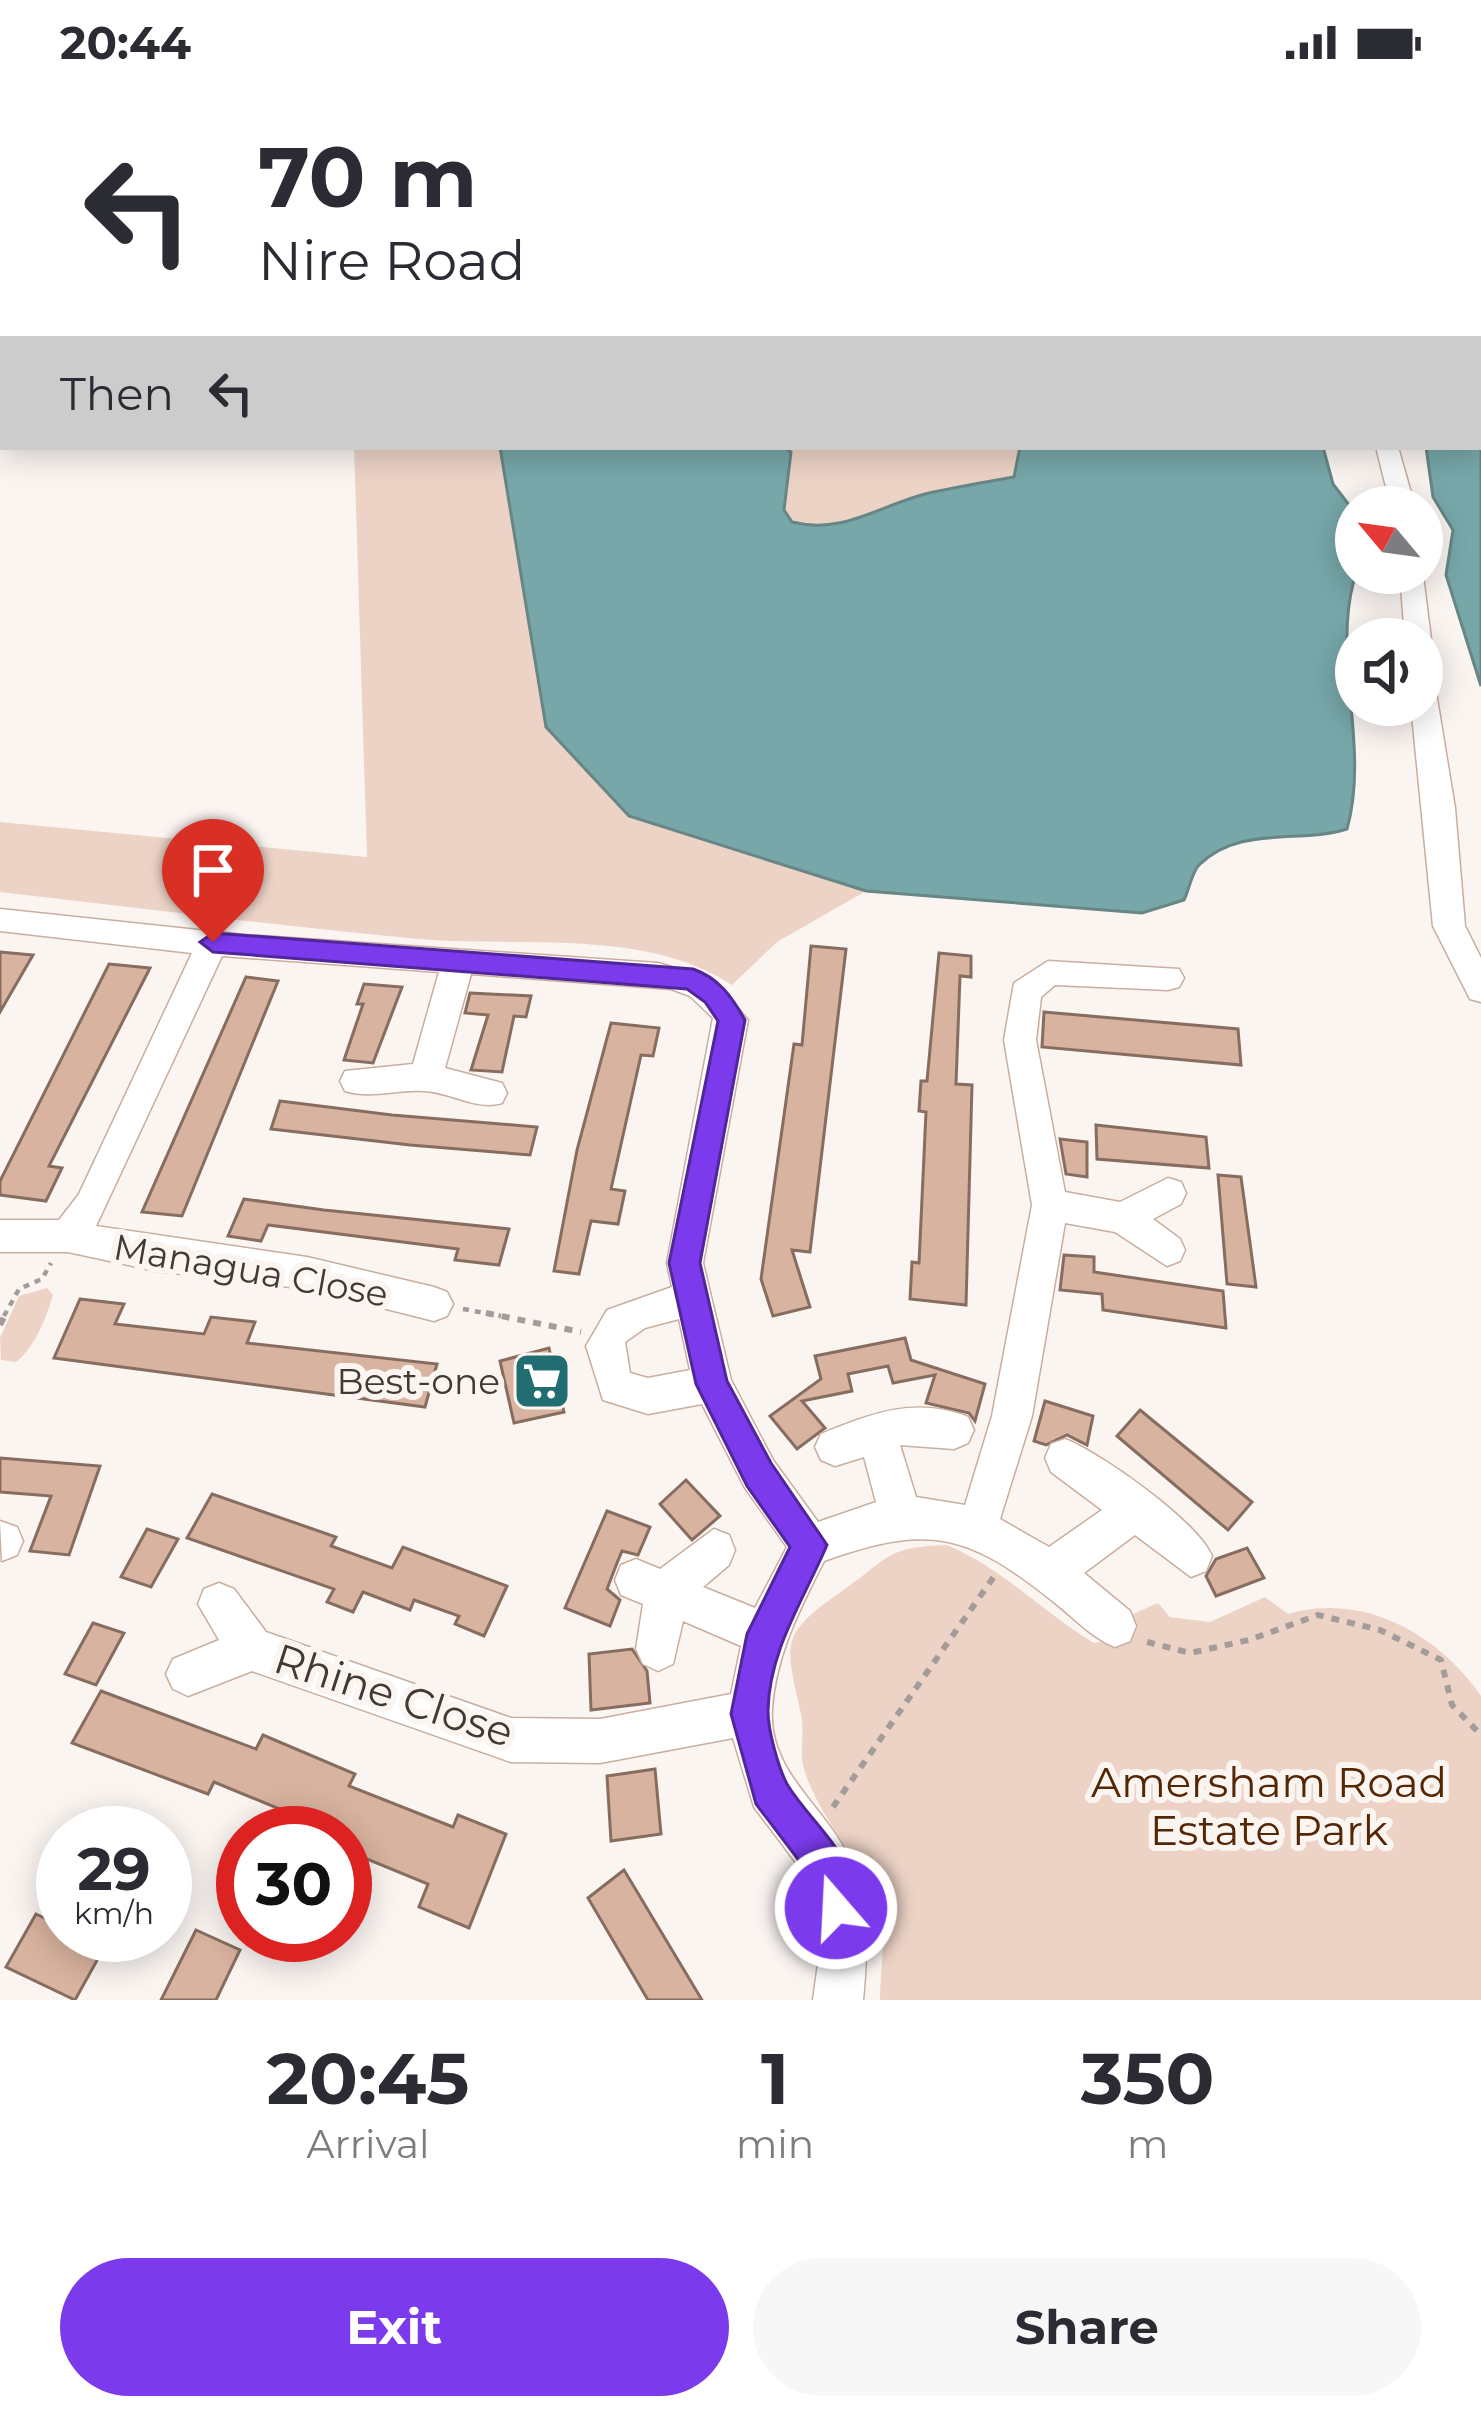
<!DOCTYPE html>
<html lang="en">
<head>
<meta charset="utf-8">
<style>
	:root { --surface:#fff; --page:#f7f7f7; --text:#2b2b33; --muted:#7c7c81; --accent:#7c3aed }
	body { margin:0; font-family:Montserrat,sans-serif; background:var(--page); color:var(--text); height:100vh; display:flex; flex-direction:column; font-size:45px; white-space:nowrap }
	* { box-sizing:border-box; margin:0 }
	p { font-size:39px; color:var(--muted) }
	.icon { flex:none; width:66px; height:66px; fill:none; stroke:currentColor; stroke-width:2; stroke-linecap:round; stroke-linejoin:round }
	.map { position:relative; height:1916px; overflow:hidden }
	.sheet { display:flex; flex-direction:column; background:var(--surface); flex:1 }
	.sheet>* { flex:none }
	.hud { position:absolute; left:0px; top:0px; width:1482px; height:366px; box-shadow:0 6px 30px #0003; background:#fff; color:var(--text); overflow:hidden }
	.needle { width:78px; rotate:299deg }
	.tools { position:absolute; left:1335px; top:402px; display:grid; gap:24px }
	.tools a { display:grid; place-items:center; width:108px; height:108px; border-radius:50%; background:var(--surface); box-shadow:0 6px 30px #0003; font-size:60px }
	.speed { position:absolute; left:36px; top:1722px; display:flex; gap:24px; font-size:60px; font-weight:700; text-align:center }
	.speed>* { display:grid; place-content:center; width:156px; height:156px; border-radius:50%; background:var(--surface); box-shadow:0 6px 30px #0003; line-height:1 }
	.speed small { font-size:30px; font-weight:400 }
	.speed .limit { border:18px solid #d22; background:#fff; color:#111 }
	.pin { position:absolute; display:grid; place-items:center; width:102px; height:102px; color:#fff; margin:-123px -51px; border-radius:50% 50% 50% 0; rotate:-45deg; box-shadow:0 0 12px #0007 }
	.pin .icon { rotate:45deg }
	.me { position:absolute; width:132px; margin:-66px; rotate:341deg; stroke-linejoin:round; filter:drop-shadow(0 0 9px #0008) }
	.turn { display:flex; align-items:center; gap:42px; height:252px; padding:0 60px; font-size:54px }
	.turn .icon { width:156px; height:156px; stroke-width:2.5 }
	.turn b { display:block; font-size:84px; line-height:102px }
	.then { display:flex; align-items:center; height:114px; padding:0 60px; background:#0003; gap:24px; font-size:45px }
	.eta { display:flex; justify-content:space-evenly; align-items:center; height:204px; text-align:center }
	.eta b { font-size:72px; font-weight:700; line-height:84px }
	.action { display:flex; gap:24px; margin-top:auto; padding:24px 60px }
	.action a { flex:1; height:138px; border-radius:72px; background:var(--accent); color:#fff; font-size:48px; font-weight:700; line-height:138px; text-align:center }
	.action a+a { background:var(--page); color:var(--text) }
	.status { display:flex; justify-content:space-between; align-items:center; height:84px; padding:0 60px; background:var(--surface); direction:ltr }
	.status svg { height:33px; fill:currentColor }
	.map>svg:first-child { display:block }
</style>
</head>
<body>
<div class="status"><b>20:44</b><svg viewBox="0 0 49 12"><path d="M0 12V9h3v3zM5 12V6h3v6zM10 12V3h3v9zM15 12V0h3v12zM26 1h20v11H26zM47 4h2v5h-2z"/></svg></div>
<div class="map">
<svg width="1481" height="1916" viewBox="0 0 1481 1916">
	<rect width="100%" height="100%" fill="#fbf5f2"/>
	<!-- green -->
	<g fill="#ecd3c6">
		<path d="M354,363H500L547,643L629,732L866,807L777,858L732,901C645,843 519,864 419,855C279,842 140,824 0,808V738L367,773Z"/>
		<path d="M784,363H1020L1014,393C983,399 950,402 920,412C875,427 840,450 791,438L783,426L791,369Z"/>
		<path d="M47,1204L53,1211C46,1234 35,1263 16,1278L1,1276L0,1254L19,1212Z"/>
		<path d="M947,1461C1004,1485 1042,1528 1094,1559L1112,1555L1117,1537L1158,1519L1170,1533L1210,1538L1265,1513L1288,1530C1364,1508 1438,1550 1481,1612V1916H880C880,1893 885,1865 881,1842C868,1782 819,1736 804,1685C799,1668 805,1648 801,1630C785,1558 779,1551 842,1507C889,1475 884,1463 947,1461Z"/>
	</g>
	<!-- water -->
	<g fill="#77a7a9" stroke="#678685" stroke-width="3">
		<path d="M367,0H1080L1081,3H366Z"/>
		<path d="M1481,221V602L1446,491L1453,446L1433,413L1426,363H1479Z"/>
		<path d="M500,363H784L791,368L784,426L792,438C844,451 879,421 929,409C957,403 985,398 1014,393L1020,363H1323L1333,400L1356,430V489H1380L1354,496C1332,576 1370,663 1347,745C1300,760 1239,741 1199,781C1192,788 1189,806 1184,816L1142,829L866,807L629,732L546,643Z"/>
	</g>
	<!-- building -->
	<g fill="#d8b39f" stroke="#876d5f" stroke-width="3">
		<path d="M811,862L846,865L810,1168L792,1166L810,1223L773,1232L761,1195L794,960L802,961Z"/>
		<path d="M0,868L33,871L0,928Z"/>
		<path d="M939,869L971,872V893L960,892L956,1000L972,1001L966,1221L910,1215L912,1178L919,1179L926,1028L919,1027L921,997H927Z"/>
		<path d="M109,880L150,884L49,1082L62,1084L46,1117L0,1111V1097Z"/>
		<path d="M246,893L278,897L182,1132L142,1128Z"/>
		<path d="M364,900L402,903L373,979L344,976L363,920H357Z"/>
		<path d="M470,909L531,912L526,933L514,932L502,988L471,986L488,931L465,929Z"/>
		<path d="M1044,928L1238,945L1241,981L1042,963Z"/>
		<path d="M611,939L659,944L653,972L641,971L611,1105L625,1107L618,1140L591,1137L579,1190L554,1187L577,1066Z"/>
		<path d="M280,1017L392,1031L537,1043L530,1071L410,1061L271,1045Z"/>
		<path d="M1096,1041L1206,1053L1209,1084L1097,1075Z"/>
		<path d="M1060,1055L1087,1058V1093L1066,1090Z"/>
		<path d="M1218,1091L1241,1093L1256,1203L1227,1200Z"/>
		<path d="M244,1115L324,1126L509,1145L499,1181L455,1176L458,1165L268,1141L261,1157L228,1152Z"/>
		<path d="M1064,1171L1094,1173V1188L1223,1207L1226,1244L1103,1226L1102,1210L1060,1206Z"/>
		<path d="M80,1215L124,1220L115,1240L204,1250L211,1233L255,1238L247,1259L437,1280L425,1323L54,1274Z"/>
		<path d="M905,1254L911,1276L985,1300L975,1337L969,1329L926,1319L935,1291L893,1299L888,1282L848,1290L852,1307L802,1317L825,1344L797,1365L770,1332L821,1295L815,1272Z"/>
		<path d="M549,1264L564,1328L514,1339L500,1277Z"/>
		<path d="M1045,1317L1093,1332L1087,1361L1067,1351L1046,1361L1034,1357Z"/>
		<path d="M1140,1326L1252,1418L1228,1446L1117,1352Z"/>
		<path d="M0,1374L100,1382L69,1471L30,1467L51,1412L0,1408Z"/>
		<path d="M686,1396L720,1432L692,1456L660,1420Z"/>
		<path d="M212,1410L336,1453L331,1462L392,1484L403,1463L507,1502L484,1552L455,1540L459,1532L414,1516L410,1526L363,1508L353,1528L327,1518L334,1505L187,1454Z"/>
		<path d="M607,1427L650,1443L638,1471L622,1467L617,1479L607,1505L620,1516L610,1542L565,1524Z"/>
		<path d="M147,1445L178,1455L151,1503L121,1493Z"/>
		<path d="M1247,1464L1264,1494L1216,1512L1206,1492L1216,1475Z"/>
		<path d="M93,1539L124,1549L96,1601L65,1590Z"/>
		<path d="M632,1565L647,1587L650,1619L591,1626L589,1570Z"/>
		<path d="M101,1607L256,1665L263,1651L355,1690L349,1702L453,1743L458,1731L506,1750L469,1844L419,1823L428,1800L345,1766V1749H270L282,1726L214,1698L208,1710L72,1659Z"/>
		<path d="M655,1685L661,1750L611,1757L607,1692Z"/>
		<path d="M624,1786L702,1916H648L588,1814Z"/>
		<path d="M36,1830L63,1843V1851H81L105,1862L75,1916L6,1883Z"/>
		<path d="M196,1846L240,1866L216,1916H161Z"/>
	</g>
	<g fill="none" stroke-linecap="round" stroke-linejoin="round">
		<!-- minor casing -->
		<g stroke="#c9ae9e" stroke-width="3">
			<g id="minor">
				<rect x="1479" y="80" width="2" height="10"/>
				<path d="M1376,363H1398L1415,423H1391Z"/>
				<path d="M1422,484L1431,555L1422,562V555H1405L1400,489H1422Z"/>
				<path d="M1422,593L1435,602L1455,724L1465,842L1481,874V918L1470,915L1433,842L1411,621H1422Z"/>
				<path d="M0,825L245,851L658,879L712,895L748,936L703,1179L731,1296L773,1376L818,1438L876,1418L864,1373L835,1382L821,1376L815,1363L821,1350C871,1330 914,1312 968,1333L974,1346L968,1359L954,1365L900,1361L916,1413L965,1421L992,1332L1032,1121L1004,956L1014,899L1048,877L1179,885L1184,894L1179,903L1168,906L1055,901L1041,913L1036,956L1065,1108L1120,1118L1168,1094L1181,1098L1186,1109L1181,1120L1153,1135L1180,1155L1185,1166L1180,1177L1167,1182L1115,1148L1065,1139L1032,1332L1000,1435L1049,1463L1102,1426L1051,1388L1045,1374L1051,1360L1065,1355C1101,1369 1197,1437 1212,1472L1206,1487L1191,1493L1135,1451L1084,1489L1130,1527L1136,1542L1130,1557L1115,1563C1092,1554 1075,1535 1055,1519C968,1449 929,1439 824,1477C800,1525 776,1570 772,1625C768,1687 823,1721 847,1770C868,1814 868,1869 863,1916H813L820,1865L806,1792L754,1723L733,1654L600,1679L511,1678L252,1587L188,1612L173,1605L166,1590L173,1575L219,1556L198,1520L204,1505L219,1499L234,1505L266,1548L511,1634L600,1635L731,1610L741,1562L683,1537L673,1580L658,1587L643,1580L636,1565L643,1520L621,1511L615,1496L621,1481L636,1475L660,1485L714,1445L729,1451L735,1466L729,1481L703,1503L755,1524L787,1463L745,1404L702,1320L648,1330L603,1316L586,1262L607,1226L672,1203L667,1179L713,934L690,912L671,905L471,890L445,984L502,999L507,1009L502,1019C477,1027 450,1008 424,1007C398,1005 371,1015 345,1007L340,997L345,987L413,980L439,888L222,872L96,1142L307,1173L434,1203L447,1208L453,1220L447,1232L434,1237L307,1205L156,1187L68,1168H0V1136H59L79,1110L192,869L0,847ZM679,1235L690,1286L648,1294L630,1289L625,1258L645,1244Z"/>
				<path d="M0,1437L17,1443L23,1457L17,1471L2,1477Z"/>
			</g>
		</g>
		<!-- path-far2 -->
		<path stroke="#a49c98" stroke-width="3" stroke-dasharray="3 3" stroke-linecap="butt" d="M1479,145L1481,151"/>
		<!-- path-far1 -->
		<g stroke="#a49c98" stroke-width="4.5" stroke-dasharray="6 6" stroke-linecap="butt">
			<path d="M463,1225L501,1232"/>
			<path d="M4,1232L19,1205L42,1195L51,1179"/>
		</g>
		<!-- path -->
		<g stroke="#a49c98" stroke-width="6" stroke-dasharray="8 8" stroke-linecap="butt">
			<path d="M486,1229L581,1248"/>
			<path d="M0,1241L6,1229"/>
			<path d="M1147,1558L1190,1569L1249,1556L1318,1531L1380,1546L1441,1576L1452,1621L1481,1651"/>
			<path d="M833,1723L995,1491"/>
		</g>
		<!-- minor -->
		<use href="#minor" fill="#fff" fill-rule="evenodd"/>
	</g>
	<!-- route -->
	<path fill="#7c3aed" stroke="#51269a" stroke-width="3" d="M213,849L693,885C719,894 732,913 745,936L700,1179L727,1297L771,1379L827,1461C804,1515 769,1566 768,1627C768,1646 778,1683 787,1700C811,1741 872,1783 850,1838L836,1843L822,1838L810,1791L756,1720L731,1630L747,1550L790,1463L747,1402L696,1300L669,1179L718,937L705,918L687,905L213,868L200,858Z"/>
	<!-- icons -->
	<defs>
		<g id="supermarket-square" transform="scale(3)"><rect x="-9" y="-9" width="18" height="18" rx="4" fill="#216d71" stroke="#fbf5f2"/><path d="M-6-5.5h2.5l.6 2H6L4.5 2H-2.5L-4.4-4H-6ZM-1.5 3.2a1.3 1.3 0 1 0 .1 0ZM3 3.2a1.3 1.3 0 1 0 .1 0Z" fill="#fff"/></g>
	</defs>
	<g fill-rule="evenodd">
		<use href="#supermarket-square" x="542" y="1297"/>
	</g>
	<g text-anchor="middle" stroke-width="12" stroke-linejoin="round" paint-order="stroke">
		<!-- street labels -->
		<g font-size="36" fill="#433832" stroke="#fbf5f2">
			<text transform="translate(251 1186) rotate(10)" y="13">Managua Close</text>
		</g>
		<!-- poi labels -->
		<g font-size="36" fill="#433832" stroke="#fbf5f2" text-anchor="end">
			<text x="500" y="1310">Best-one</text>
		</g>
		<!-- near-street labels -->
		<g font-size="42" fill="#433832" stroke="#fbf5f2">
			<text transform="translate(394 1611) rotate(18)" y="15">Rhine Close</text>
		</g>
		<!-- near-park labels -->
		<g font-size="42" fill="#542604" stroke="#fbf5f2">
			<text x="1269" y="1713">Amersham Road<tspan x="1269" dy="48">Estate Park</tspan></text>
		</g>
	</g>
</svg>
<div class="tools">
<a><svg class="needle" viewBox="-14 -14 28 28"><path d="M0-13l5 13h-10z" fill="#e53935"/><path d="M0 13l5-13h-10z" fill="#7c7c81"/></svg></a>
<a><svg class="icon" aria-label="sound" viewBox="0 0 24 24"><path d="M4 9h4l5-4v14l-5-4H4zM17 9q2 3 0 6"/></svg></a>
</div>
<div class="speed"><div>29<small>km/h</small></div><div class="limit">30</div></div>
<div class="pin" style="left:213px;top:858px;background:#d93025"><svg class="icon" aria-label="arrive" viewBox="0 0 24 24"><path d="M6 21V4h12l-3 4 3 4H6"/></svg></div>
<svg class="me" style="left:836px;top:1824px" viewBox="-20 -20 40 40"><circle r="17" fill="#7c3aed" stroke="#fff" stroke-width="3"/><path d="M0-11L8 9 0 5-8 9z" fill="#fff"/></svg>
<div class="hud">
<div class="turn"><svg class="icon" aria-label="left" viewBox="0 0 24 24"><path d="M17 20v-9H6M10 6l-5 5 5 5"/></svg><div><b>70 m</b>Nire Road</div></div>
<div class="then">Then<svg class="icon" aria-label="left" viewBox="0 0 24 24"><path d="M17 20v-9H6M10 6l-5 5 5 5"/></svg></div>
</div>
</div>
<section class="sheet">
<div class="eta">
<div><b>20:45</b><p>Arrival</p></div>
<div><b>1</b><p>min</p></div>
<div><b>350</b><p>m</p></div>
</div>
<div class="action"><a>Exit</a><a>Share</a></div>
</section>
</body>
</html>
